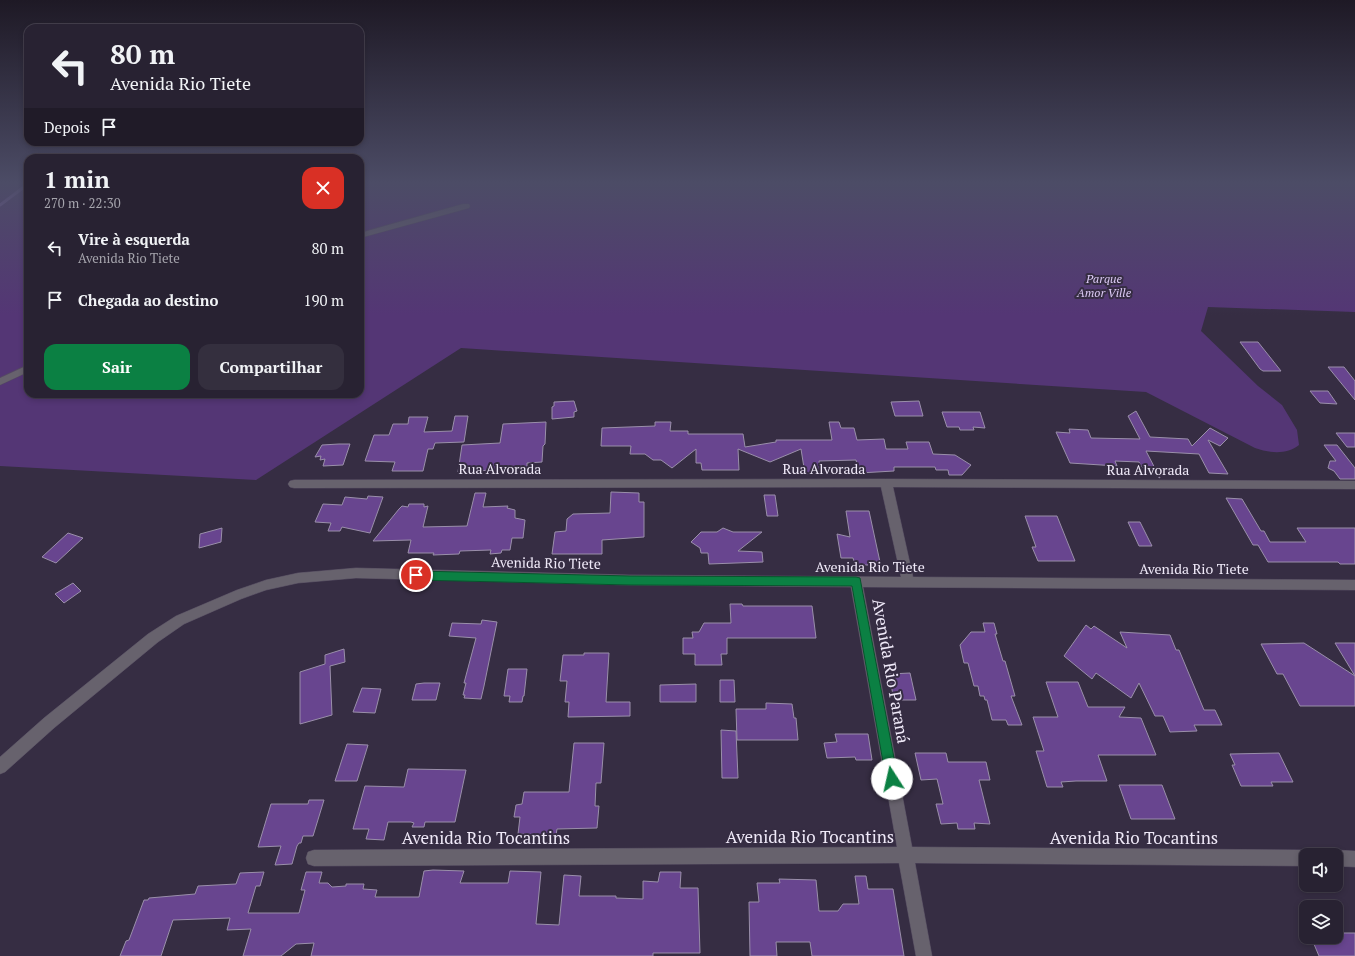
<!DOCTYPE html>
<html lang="pt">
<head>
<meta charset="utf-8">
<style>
	:root { --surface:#282232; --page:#342f3e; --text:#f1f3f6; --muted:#a5a4ac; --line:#443f4d; --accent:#0b8043 }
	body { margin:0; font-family:"PT Serif",serif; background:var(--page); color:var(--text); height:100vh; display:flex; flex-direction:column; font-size:15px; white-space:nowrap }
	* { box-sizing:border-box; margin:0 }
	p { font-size:13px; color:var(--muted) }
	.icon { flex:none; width:22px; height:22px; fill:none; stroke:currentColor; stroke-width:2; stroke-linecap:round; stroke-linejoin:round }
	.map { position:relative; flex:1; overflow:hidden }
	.side { position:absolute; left:24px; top:154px; width:340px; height:244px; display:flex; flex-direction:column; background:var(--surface); border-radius:12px; box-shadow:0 2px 6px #0003,0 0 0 1px var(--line) }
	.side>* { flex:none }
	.top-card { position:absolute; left:24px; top:24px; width:340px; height:122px; border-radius:12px; box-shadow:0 2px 6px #0003,0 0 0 1px var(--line); background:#282232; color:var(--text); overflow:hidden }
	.controls { position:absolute; left:1299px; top:848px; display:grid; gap:8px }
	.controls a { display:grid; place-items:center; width:44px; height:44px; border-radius:8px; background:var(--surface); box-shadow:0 2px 6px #0003,0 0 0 1px var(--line); font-size:20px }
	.pin { position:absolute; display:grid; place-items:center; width:34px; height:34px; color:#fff; margin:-17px; border:2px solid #fff; border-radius:50%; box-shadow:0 1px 4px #0007 }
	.me { position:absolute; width:44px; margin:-22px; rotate:350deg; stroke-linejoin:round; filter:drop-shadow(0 0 3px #0008) }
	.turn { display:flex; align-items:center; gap:14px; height:84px; padding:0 20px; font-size:18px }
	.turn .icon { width:52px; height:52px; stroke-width:2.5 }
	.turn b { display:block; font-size:28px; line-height:34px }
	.then { display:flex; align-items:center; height:38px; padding:0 20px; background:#0003; gap:8px; font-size:15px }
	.round { display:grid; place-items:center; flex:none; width:42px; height:42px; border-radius:12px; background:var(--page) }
	.headline { display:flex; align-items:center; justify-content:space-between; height:68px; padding:0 20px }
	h1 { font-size:24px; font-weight:700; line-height:30px }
	.primary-button { display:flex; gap:8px; margin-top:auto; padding:8px 20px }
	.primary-button a { flex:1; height:46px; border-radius:12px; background:var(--accent); color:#fff; font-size:16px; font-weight:700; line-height:46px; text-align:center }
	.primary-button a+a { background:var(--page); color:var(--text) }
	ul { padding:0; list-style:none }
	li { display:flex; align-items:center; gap:12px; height:52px; padding:0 20px }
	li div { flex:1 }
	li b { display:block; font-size:15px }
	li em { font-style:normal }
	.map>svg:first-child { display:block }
</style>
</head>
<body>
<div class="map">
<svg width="1355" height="956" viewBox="0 0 1355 956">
	<rect width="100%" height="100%" fill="#362d43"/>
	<!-- green -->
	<path fill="#543675" d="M0,182H28V394H360V182H1355V312L1208,307L1201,331L1258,386L1282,405L1297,430L1299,445C1287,455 1269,453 1255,448L1146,392L461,348L256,480L0,466Z"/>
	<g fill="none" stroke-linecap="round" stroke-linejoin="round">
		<!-- stream -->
		<path stroke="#8966b4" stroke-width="3" d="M0,205L28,184"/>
	</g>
	<!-- building -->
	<g fill="#68458f" stroke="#9a8faa">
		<path d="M1240,342H1258L1281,371H1263L1260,369Z"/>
		<path d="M1328,367H1344L1355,381V400Z"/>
		<path d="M1310,391H1328L1337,404L1320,403Z"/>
		<path d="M574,401L577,411L574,412V417L552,419V407L554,406V402Z"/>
		<path d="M919,401L923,416H895L891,402Z"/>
		<path d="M1136,411L1150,437L1188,439L1192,446L1210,428L1228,438L1220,446L1208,440L1228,474L1209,473L1199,454L1146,451L1160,478L1141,466L1139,462L1115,461L1117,466L1070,463L1056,432L1070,433L1069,429L1088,430L1091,438L1140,439L1128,416Z"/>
		<path d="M942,412H980L985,428L973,427L974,430H960L959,427H947Z"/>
		<path d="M455,416H468L464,442L435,443L433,449H428L423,471H392L395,462L365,461L374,435H389L393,424H408L409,417H428L424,432L452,431Z"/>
		<path d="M546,422L545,444L543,446L542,462L527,463V468L458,472L462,445L500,443L503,424Z"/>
		<path d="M655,422H671L670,431H688V434H743L745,447L776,442V440H832L829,422H839L841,428H854L857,440L884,439L886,449H908L906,442H929L933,454L955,455L971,465L962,475H949L948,470H936L935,467H894V471L859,473L856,460L819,461L821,474H805L801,449L770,462L738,449L739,470H702L701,463H696V449L672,468L661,460H653L645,454H630L631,446H601L602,428L655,426Z"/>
		<path d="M1336,433H1355V447H1347Z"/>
		<path d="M339,444H350L343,465L323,466L325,459L320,460L321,456L315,457L322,445Z"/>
		<path d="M1324,445H1337L1355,468V479H1340L1334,471L1328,468L1330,461H1336Z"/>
		<path d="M611,492L639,493V502H644V537L602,540V554H552L555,532L566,531L567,519L573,514L610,513Z"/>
		<path d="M475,493H486L483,507L508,506L507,508L515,510V518L525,520L523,538H512L510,550H502L501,553L490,554L491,550L460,551L459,554L433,555L434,553H408L411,540L373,541L399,509L402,506L408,507L409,504H424V507L428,506L423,527L467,526Z"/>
		<path d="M764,495H775L778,516H767Z"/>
		<path d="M368,496L383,497L370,533L342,527L340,531H328L331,523L315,522L323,504L342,505L345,497L367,499Z"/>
		<path d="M1226,498L1242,499L1261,531H1264L1270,542H1306L1297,528H1355V564H1340L1338,562H1268L1258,545H1253Z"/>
		<path d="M846,511H869L880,562H874L875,565H855L853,558H841L837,534L850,537Z"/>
		<path d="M1025,516H1057L1075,561H1038L1032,547H1036Z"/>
		<path d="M1128,522H1140L1152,546H1139Z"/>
		<path d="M222,528L221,542L199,548L200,534Z"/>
		<path d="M723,528L733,532H762L738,551L762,552L763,562L709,564L708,553H701L700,548L691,542L701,532H717Z"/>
		<path d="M68,533L83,538L56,563L42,557Z"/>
		<path d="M73,583L81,591L64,603L55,594Z"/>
		<path d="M730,604H742L743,606H812L816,638H727V654H721L722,665H695V654H683V638H693L692,632H699L704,623H731Z"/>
		<path d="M482,620L497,622L484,686L481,699L464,698L465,695H463L466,683H464L476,638L449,636L452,623L481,624Z"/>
		<path d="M983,623H994L997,634H995L1003,661H1005L1015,696H1011L1022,725H1008L1006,720H992L987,700H985L984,696H980L978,686H974L968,663H964L960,645L971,632H985Z"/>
		<path d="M1086,625L1091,629L1094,626L1127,648L1120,632L1170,635L1176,650H1179L1204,710H1215L1222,725H1194L1197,731L1170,732L1163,716H1155L1139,683L1131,698L1096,673L1092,679L1064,656Z"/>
		<path d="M1304,643L1355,676L1335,643H1355V706H1300L1283,674H1277L1261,644Z"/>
		<path d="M344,649L345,662L330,666L332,715L300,724V672L325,664V655Z"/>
		<path d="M584,653H609L606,702H630V716L568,717L569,702H565L567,681H560L563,655H584Z"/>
		<path d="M508,669H527L524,696H523L522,702H509L510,696H504Z"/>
		<path d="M910,673L916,700H894L889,674Z"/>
		<path d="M720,680H734L735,702H720Z"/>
		<path d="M1046,682H1078L1088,707H1125L1119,717L1141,718L1156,755H1098L1107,781H1076L1061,782L1063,787H1047L1036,751H1044L1033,717H1058Z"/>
		<path d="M424,683H440L436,700H412L416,684Z"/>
		<path d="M696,684V702H660V685Z"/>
		<path d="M362,688L381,689L375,713L353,712Z"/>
		<path d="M766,703L792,704L794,718H796L798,740H737L736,709H766Z"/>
		<path d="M721,730L736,731L738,778H722Z"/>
		<path d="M835,734H868L872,760H856L855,757L827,758L824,743L837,742Z"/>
		<path d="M574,743H604L601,783H596L595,806H599L597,828L557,829L556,835L518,834L520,817H514L516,805L522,804L524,792H569Z"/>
		<path d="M347,744L368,745L357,781H335Z"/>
		<path d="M915,753H946L948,762H986L990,780H979L990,824L974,823L975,829H958L957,823L941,824L936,804H943L937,779L921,780Z"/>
		<path d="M1279,753L1293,782H1271L1273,786H1241L1232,765H1235L1230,754Z"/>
		<path d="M408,769L466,770L455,822H425L424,827H412L414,823L411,822H388L384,840L366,839L369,829H353L365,786L404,787Z"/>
		<path d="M1119,785H1162L1175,819H1131Z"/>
		<path d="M309,800H324L313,836H303L301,843H299L297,846L292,864L275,865L281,846L258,847L271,804H308Z"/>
		<path d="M433,870L464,871L460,883H508L510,871L541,872L536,924L559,925L564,875L581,876L579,896H616V898L643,899V881L658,882L660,872H681L680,888H698L700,953H653V956H311L314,943L296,944L281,956H243L251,929L227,930L230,918L173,920L161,956H120L126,941L129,940L144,900H148L149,898L195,894L198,886L236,884L240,873L264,872L260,886H256L248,913H299L305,890H301L306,872H322L319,883H328L332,887L346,886V884H364L363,889L377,890L375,897H419L424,871Z"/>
		<path d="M855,876H866L868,889H893L904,956H812L810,942H776L777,956H750L749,902H759L757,883H780L779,879L816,880L819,911H838L843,904H859Z"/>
		<path d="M1336,933H1355V956H1319L1311,937H1336Z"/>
	</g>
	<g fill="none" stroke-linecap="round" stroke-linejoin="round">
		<!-- minor casing -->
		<g stroke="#544b60" stroke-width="1">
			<g id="minor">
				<path d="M463,204H469L470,206L469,208L360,238V233Z"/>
				<path d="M28,365V372L0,385V378Z"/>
				<path d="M886,479L1355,481V489L893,487L913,577L1355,580V590L863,587L912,847L1306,850L1312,852L1313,855H1306V866L915,863L932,956H916L899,863L314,866L308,864L306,858L308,852L314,850L897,847L851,587L630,585L356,578L298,583L266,590L241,599L184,624L158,642L54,728L5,772L0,774V757L44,718L148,634L176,616L237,590L266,580L298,573L356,568L630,575L901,577L881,487L294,488L290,487L288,484L290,481L294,480Z"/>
				<path d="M1336,850L1355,851V867L1336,866V855H1329L1330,852Z"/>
			</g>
		</g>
		<!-- minor -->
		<use href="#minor" fill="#67626d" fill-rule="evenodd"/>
	</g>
	<!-- sky -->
	<linearGradient id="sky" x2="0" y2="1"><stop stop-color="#1e1925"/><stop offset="0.58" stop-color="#4c4c66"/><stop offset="1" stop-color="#4c4c66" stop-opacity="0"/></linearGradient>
	<rect width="1355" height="315" fill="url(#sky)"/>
	<!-- route -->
	<path fill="#0b8043" stroke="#07532c" d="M416,571L630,576L856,577L860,578L898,779L896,784L892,785L887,784L886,779L852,586L630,585L416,580L412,578L411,575L412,572Z"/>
	<g text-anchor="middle" stroke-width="4" stroke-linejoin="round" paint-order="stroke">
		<!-- far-park labels -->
		<g font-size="12" font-style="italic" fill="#dccaf5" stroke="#362d43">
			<text x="1104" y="283">Parque<tspan x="1104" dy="14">Amor Ville</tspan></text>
		</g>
		<!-- street labels -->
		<g font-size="14" fill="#efe9f8" stroke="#362d43">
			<text x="500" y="474">Rua Alvorada</text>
			<text x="824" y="474">Rua Alvorada</text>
			<text x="1148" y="475">Rua Alvorada</text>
			<text transform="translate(546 563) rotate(1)" y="5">Avenida Rio Tiete</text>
			<text x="870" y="572">Avenida Rio Tiete</text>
			<text x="1194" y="574">Avenida Rio Tiete</text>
		</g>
		<!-- near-street labels -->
		<g font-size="17" fill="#efe9f8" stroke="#362d43">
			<text transform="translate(891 671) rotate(80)" y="6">Avenida Rio Paraná</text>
			<text x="810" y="843">Avenida Rio Tocantins</text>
			<text x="486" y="844">Avenida Rio Tocantins</text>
			<text x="1134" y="844">Avenida Rio Tocantins</text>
		</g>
	</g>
</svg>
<div class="controls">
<a><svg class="icon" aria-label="sound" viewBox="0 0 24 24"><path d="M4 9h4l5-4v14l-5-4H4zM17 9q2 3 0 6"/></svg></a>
<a><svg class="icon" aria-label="layers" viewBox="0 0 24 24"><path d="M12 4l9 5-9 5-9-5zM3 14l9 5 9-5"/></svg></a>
</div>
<div class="pin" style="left:416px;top:575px;background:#d93025"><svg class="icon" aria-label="arrive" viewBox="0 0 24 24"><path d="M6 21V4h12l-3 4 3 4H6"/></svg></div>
<svg class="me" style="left:892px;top:779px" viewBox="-20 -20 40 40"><circle r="19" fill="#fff"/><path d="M0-13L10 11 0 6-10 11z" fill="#0b8043"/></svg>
<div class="top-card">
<div class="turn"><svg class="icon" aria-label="left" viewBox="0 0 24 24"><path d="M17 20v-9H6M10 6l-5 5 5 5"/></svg><div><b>80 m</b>Avenida Rio Tiete</div></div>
<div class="then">Depois<svg class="icon" aria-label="arrive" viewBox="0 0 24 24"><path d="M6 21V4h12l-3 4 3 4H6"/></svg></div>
</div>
<section class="side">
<div class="headline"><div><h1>1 min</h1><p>270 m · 22:30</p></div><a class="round" style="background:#d93025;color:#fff"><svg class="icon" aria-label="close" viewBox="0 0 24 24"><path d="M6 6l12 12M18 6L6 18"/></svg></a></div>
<ul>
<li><svg class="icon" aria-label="left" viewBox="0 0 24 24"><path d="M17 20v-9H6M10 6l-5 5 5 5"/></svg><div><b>Vire à esquerda</b><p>Avenida Rio Tiete</p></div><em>80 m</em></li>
<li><svg class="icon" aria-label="arrive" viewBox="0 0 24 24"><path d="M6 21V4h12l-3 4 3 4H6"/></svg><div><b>Chegada ao destino</b></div><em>190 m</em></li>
</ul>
<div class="primary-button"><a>Sair</a><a>Compartilhar</a></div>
</section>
</div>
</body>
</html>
